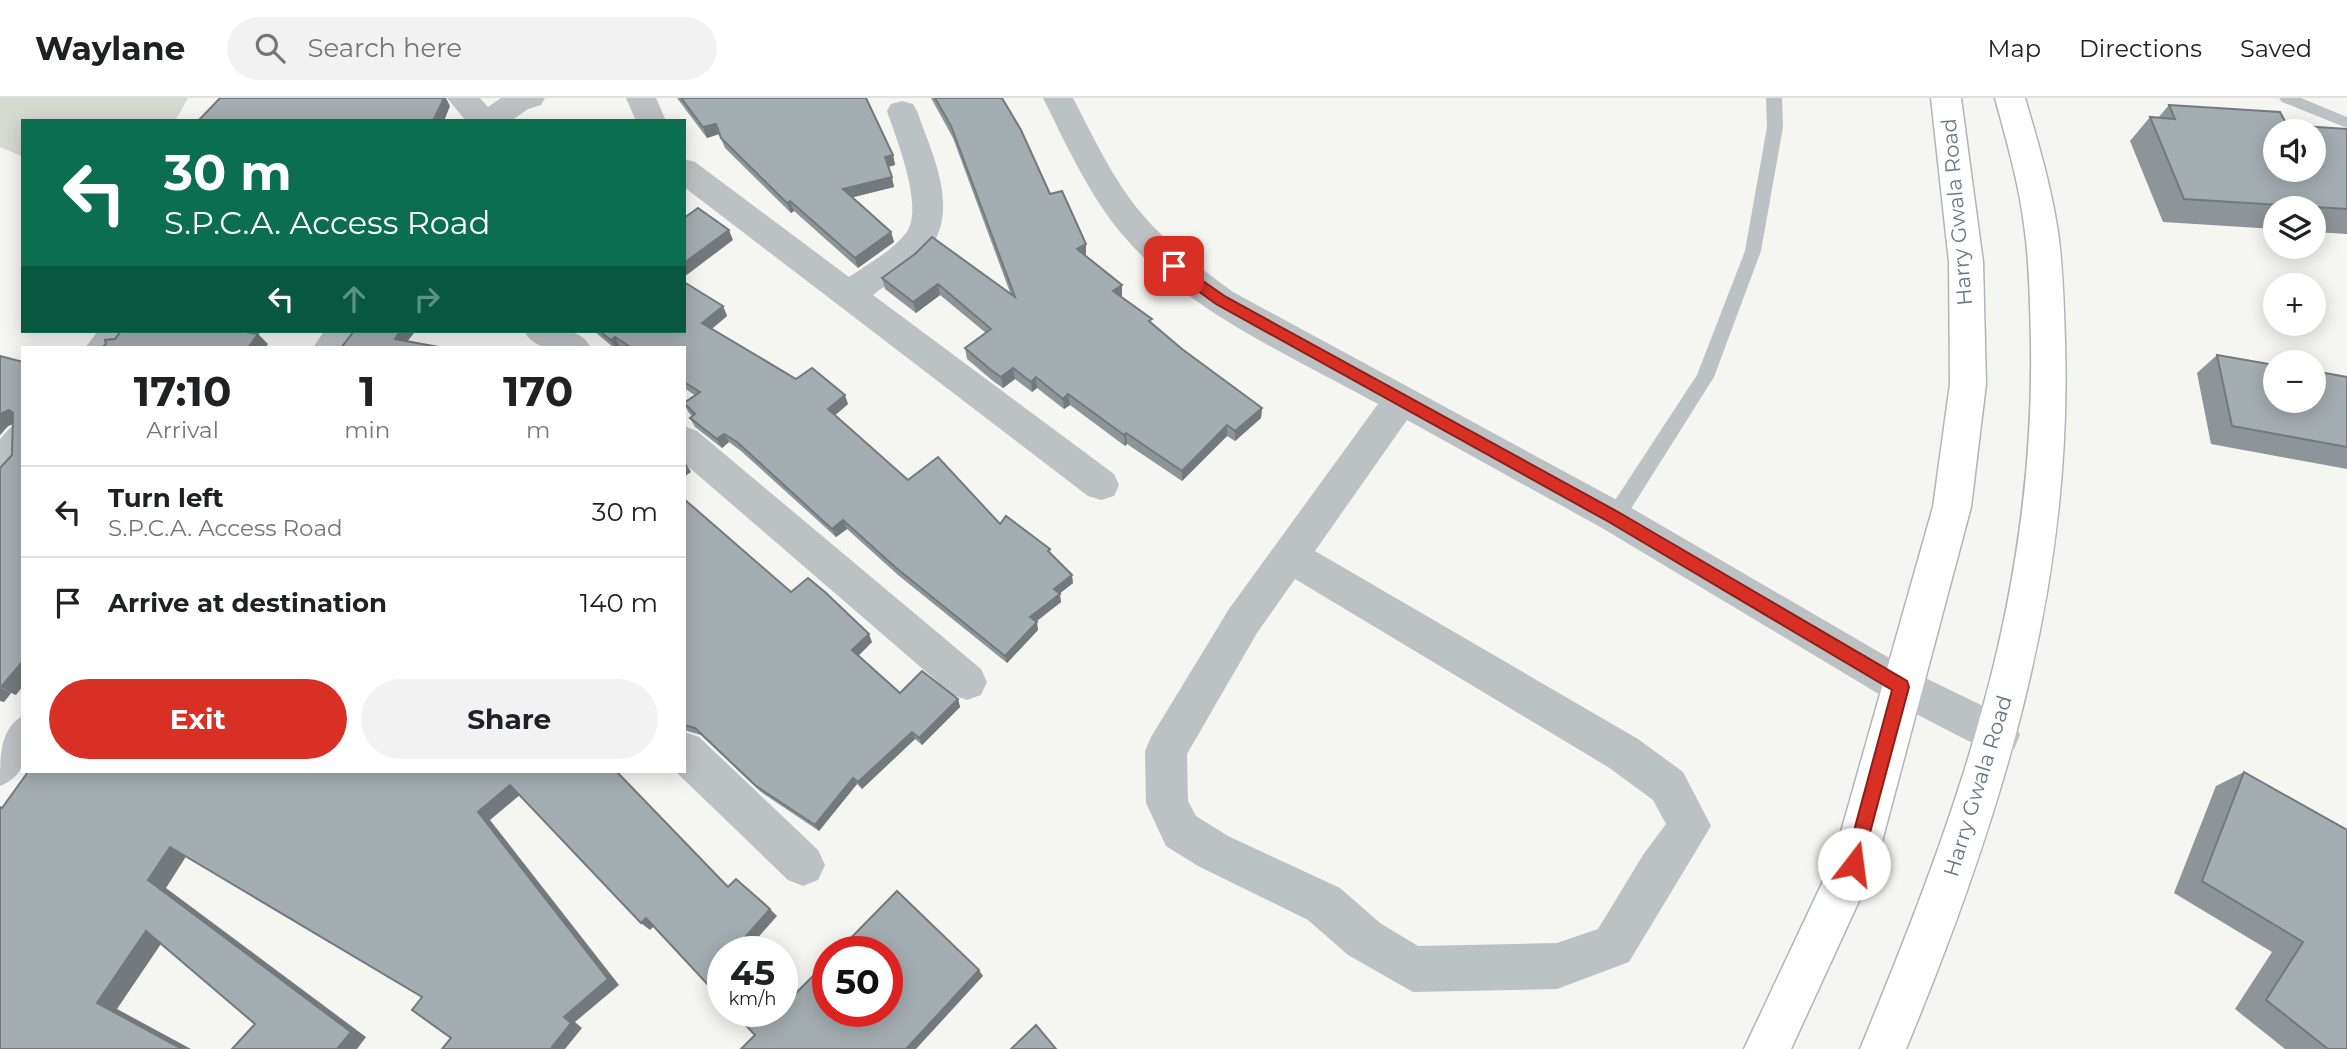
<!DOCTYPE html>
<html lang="en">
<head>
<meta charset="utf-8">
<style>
	:root { --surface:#fff; --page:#f2f2f2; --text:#202124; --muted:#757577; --line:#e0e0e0; --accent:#d93025 }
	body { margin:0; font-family:Montserrat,sans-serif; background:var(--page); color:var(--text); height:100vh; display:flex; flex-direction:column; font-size:26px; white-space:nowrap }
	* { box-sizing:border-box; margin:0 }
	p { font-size:23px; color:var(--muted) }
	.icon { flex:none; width:38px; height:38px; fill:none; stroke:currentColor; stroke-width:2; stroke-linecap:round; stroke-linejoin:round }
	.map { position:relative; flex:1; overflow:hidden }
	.side { position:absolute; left:21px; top:248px; width:665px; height:427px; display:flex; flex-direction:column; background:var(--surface); border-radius:0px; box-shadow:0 4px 18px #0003 }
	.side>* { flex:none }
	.banner { position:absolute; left:21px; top:21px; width:665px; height:214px; border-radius:0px; box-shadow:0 4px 18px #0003; background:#0b6e4f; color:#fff; overflow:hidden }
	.buttons { position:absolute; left:2263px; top:21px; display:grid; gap:14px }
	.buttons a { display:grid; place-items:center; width:63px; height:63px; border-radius:50%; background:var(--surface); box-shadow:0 4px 18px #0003; font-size:35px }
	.speed { position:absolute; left:707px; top:838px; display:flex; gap:14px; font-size:35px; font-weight:700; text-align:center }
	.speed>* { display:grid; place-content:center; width:91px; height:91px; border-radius:50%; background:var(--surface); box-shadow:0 4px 18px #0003; line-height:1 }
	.speed small { font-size:18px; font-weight:400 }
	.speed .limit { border:10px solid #d22; background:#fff; color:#111 }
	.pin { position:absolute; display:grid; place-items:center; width:60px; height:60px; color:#fff; margin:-30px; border-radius:14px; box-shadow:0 4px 10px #0006 }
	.me { position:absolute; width:77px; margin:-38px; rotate:15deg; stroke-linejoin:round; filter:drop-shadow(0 0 5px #0008) }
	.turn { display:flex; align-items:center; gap:24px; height:147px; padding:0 28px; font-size:32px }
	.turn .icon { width:91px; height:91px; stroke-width:2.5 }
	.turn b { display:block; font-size:49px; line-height:60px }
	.lanes { display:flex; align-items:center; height:66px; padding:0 28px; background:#0003; justify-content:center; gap:35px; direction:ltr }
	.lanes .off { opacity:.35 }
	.eta { display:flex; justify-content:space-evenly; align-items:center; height:119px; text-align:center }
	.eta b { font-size:42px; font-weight:700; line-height:49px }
	.cta { display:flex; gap:14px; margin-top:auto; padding:14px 28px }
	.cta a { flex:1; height:80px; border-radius:42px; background:var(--accent); color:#fff; font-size:28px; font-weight:700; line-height:80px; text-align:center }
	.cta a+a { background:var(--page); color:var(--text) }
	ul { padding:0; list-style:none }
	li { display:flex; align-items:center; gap:21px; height:91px; padding:0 28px; border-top:2px solid var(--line) }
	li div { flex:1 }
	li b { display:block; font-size:26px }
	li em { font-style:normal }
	header { display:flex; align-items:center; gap:42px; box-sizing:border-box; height:98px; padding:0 35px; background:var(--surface); border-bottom:2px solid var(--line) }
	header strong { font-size:33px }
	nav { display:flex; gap:38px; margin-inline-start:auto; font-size:24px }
	.search { width:490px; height:63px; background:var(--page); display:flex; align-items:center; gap:18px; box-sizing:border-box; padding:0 24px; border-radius:38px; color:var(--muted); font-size:26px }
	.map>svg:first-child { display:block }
</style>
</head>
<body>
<header>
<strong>Waylane</strong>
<div class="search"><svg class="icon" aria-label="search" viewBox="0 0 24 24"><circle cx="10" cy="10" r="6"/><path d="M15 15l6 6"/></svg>Search here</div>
<nav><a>Map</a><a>Directions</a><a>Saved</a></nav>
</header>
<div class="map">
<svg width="2347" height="951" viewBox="0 0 2347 951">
	<rect width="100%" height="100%" fill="#f5f5f2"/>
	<!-- green -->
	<path fill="#d6dad2" d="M0,0H188L175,23H23V59L0,49Z"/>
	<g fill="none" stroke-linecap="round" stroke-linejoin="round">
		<!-- secondary casing -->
		<g stroke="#afb5b9" stroke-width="3">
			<g id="secondary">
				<path d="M1931,0H1961L1983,164L1986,286L1971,409L1876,766L1791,951H1744L1833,762L1933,409L1950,286L1949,164Z"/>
				<path d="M1995,0H2025C2038,44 2051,88 2058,134C2063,170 2064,208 2065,244C2073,492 2000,724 1906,951H1860C1957,716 2035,505 2031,246C2030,209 2030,171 2025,134C2020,89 2007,44 1995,0Z"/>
			</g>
		</g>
		<!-- lane -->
		<g fill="#bcc1c4" fill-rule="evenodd">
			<path d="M1766,0H1782L1783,29L1761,153L1714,279L1622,425H1608L1606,419L1608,413L1697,277L1745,153L1767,29Z"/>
			<path d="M2279,0H2301L2347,19V30L2282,4Z"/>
		</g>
		<!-- street -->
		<g fill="#bcc1c4" fill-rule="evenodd">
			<path d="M447,0H480L488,9L501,0H545L541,7L528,11L511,23H466Z"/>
			<path d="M626,0H656L666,23H636Z"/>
			<path d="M1043,0H1073C1094,40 1113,82 1142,116C1168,147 1201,170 1233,194L1628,408L1915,575L2014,623L2020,637L2014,651L1999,656L1984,651L1887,601L1602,430L1407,322L1315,453L1638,641L1683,674L1711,728L1629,864L1557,891L1413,894L1348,857L1308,822L1198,768L1166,748L1146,705L1145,653L1151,639L1229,511L1378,306C1290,257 1187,214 1121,135C1088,95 1066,46 1043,0ZM1295,481L1608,669L1653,702L1666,726L1643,757L1598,831L1557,845L1418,848L1380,825L1340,790L1228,738L1196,718L1188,703L1187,656L1257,535Z"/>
			<path d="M902,3L913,6L917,13C932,56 961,112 928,153C914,171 891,183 873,197L1114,376L1119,387L1114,398L1101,402L1088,398L684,89V61L695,64L849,179C868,166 892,153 906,135C925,110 896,40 887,13L891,6Z"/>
			<path d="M98,233H137L124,250H85Z"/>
			<path d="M324,233H360L349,250H313Z"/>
			<path d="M524,233C547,232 579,226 591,250C568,251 537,257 524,233Z"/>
			<path d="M23,325V365L13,377L0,381V341L10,330Z"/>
			<path d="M684,328L697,333L981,571L987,584L981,597L967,602L953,597L684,365Z"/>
			<path d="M23,618C23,648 33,675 0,688C0,658 0,630 23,618Z"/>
			<path d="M684,634L699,639L818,752L825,767L818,782L803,788L788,782L676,674H684Z"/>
		</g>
		<!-- secondary -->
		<use href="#secondary" fill="#fff" fill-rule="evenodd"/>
	</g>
	<!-- wall -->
	<g fill="#8d9598">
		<path d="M677,0H866L893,57L895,67L888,69L894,89L853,99L891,134L894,144L858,170L794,113L791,115L725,50L719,36L707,40Z"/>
		<path d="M931,0H1002L1050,96L1086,158L1122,187V198L1121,199L1182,251L1262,310L1261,320L1235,343L1227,338L1182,383L1127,346L1125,348L1070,307L1064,311L1037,290L1032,294L1015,281L1003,290L993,283L967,261L965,250L986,235L940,197L916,215L885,191L882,180L915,156L1011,197L953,40Z"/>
		<path d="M2169,7L2287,27L2347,31V136L2314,134V110H2275V131L2163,124L2130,43L2150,19L2158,20Z"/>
		<path d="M723,208L727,218L711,231L796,281L848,306L835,317L908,382L1000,426L1050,451L1051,457L1073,485L1059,496L1061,504L1036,524L1038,532L1007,565L898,477L847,431L836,439L741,353L729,344L722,350L695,329L690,320L692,318L689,315L684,306L696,298L684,290V250H622L620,249L618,250H614L594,233H684Z"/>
		<path d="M2217,257L2347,279V371L2211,346L2197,275Z"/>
		<path d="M0,258L23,264L16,597L11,595L4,604L0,603V370L12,357V326L8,328L0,337Z"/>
		<path d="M684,401L791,494L872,544L858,558L900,595L958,601L960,609L922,647L915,641L862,691L857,686L819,733L761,694L701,637L684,632Z"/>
		<path d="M2244,674L2347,951H2285L2235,911L2272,854L2174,795L2216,688Z"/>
	</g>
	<!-- shaded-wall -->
	<g fill="#73797c">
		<path d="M444,0H446L450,8L444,23H433Z"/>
		<path d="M716,26L719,36L707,40L703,29Z"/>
		<path d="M893,57L895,67L887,69L885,59Z"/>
		<path d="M892,79L894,89L846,101L843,91Z"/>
		<path d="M790,103L794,113L791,115L787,105Z"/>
		<path d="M729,132L733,142L684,179V165Z"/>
		<path d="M891,134L894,144L858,170L855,160Z"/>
		<path d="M1086,146V158L1077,151Z"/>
		<path d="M938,186L940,197L916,215L913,204Z"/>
		<path d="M1122,187V198L1113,204V193Z"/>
		<path d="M723,208L727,218L707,235L702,225Z"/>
		<path d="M400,233H412L414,235L402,250L395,241Z"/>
		<path d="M258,236L268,246L265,250H248Z"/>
		<path d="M615,239L620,249L618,250H615L611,242Z"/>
		<path d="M1013,270L1015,281L1003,290L1001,279Z"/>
		<path d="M1036,279L1037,290L1032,294L1031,284Z"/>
		<path d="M1068,296L1070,307L1064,311L1063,301Z"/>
		<path d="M845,297L848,306L832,320L828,311Z"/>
		<path d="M1262,310L1261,320L1235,343V333Z"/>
		<path d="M9,312L22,323L8,328L0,337V316Z"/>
		<path d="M1227,327V338L1182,383V373Z"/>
		<path d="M1126,335L1127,346L1125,348L1124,337Z"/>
		<path d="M724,336L729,344L722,350L717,341Z"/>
		<path d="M686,365L691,374L684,379V366Z"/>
		<path d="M843,422L847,431L836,439L832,431Z"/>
		<path d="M1072,477L1073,485L1055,499L1054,491Z"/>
		<path d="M1060,496L1061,504L1031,527L1030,519Z"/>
		<path d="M1037,524L1038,532L1007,565L1005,558Z"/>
		<path d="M869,536L872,544L856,560L852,552Z"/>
		<path d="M23,563V588L16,597L1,589Z"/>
		<path d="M0,590L11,595L4,604L0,602Z"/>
		<path d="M958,601L960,609L922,647L919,640Z"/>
		<path d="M912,634L915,641L862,691L858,684Z"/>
		<path d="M853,680L857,686L819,733L815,727Z"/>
		<path d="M510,687L521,696L490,722L619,887L575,924L582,930L565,951H554L552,949L478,714Z"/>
		<path d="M170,749L187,757L166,790L366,939L357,951H337L148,782Z"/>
		<path d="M770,811L777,818L745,854H734L733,853Z"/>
		<path d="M646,820L655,827L650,832L641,825Z"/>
		<path d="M146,833L165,840L117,911L191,951H182L97,905Z"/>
		<path d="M979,872L983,878L916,951H906Z"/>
	</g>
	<!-- building -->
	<g fill="#a4adb1" stroke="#73797c" stroke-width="2" fill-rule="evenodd">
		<path d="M220,0H444L433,23H198Z"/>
		<path d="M681,0H866L893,57L885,59L892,79L843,91L891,134L855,160L790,103L787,105L721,40L716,26L703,29Z"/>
		<path d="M935,0H1002L1021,32L1050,96L1062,93L1086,146L1077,151L1122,187L1113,193L1152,221L1149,223L1182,251L1262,310L1235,333L1227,327L1182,373L1126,335L1124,337L1068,296L1063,301L1036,279L1031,284L1013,270L1001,279L991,272L965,250L991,231L938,186L913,204L882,180L915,156L932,139L1015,199L951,28Z"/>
		<path d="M2169,7L2280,14L2287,27L2347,31V111L2184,101L2150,19L2175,21ZM2275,33H2314V72H2275Z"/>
		<path d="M698,110L729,132L684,165V120Z"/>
		<path d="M684,184L723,208L702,225L796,281L812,270L845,297L828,311L908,382L938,359L1000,426L1006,418L1050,451L1048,453L1072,477L1054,491L1060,496L1030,519L1037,524L1005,558L895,469L843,422L832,431L737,344L724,336L717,341L690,320L695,316L684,305L700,294L684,284V250H632L615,239L611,242L599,233H684Z"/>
		<path d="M121,233H240L258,236L248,250H102L106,246L105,242L115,241Z"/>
		<path d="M354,233H400L395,241L444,250H341Z"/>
		<path d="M2217,257L2275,267V303H2314V273L2347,279V349L2232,328Z"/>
		<path d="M0,258L23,264V563L1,589H0V370L12,357L13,315L9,312L0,316Z"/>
		<path d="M684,401L791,494L808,480L825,494L869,536L852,552L900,595L922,573L958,601L919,640L912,634L858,684L853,680L815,727L756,688L695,630L684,627Z"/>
		<path d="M28,674H617L728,789L736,781L770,811L733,853L734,854H723V903L646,820L641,825L510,687L478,714L608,881L564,919L571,925L552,949L554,951H442L451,940L412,912L422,899L170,749L148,782L351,934L337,951H232L255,926L146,833L97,905L182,951H0V709L2,710Z"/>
		<path d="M2244,674L2347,732V951H2328L2266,902L2303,844L2202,783Z"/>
		<path d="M897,793L979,872L906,951H741L755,937L733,914H782V905L784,907L828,863V914H887V854H837Z"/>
		<path d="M1036,927L1056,951H1011Z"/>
	</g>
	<!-- route -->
	<path fill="#d93025" stroke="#8d1f18" stroke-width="2" d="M1174,163L1226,199L1620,415L1907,583L1909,589L1860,772L1854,775L1847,772L1845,766L1892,592L1609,424L1216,206L1169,172V165Z"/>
	<g text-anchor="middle" stroke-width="7" stroke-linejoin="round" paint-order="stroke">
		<!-- street labels -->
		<g font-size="21" fill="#667881" stroke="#fff">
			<text transform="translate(1957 114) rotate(-95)" y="7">Harry Gwala Road</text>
			<text transform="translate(1978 688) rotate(-73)" y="7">Harry Gwala Road</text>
		</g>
	</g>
</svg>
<div class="buttons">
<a><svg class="icon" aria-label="sound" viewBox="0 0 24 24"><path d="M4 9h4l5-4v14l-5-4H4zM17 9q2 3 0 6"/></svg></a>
<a><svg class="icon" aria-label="layers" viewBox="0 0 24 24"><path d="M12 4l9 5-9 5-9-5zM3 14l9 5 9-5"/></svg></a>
<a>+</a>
<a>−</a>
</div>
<div class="speed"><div>45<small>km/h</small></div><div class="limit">50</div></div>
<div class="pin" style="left:1174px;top:168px;background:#d93025"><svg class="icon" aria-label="arrive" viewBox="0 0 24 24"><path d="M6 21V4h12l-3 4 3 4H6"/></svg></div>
<svg class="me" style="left:1854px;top:766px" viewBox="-20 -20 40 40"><circle r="19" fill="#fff"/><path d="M0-13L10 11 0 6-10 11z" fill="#d93025"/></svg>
<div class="banner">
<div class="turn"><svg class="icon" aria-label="left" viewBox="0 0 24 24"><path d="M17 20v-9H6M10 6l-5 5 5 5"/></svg><div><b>30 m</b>S.P.C.A. Access Road</div></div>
<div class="lanes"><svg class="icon" aria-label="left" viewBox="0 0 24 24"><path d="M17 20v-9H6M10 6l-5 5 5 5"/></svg><svg class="icon off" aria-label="ahead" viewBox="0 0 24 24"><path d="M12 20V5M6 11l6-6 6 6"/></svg><svg class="icon off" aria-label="right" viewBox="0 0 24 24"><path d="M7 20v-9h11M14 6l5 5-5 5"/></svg></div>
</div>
<section class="side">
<div class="eta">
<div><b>17:10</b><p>Arrival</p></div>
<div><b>1</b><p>min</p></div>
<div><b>170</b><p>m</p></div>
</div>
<ul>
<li><svg class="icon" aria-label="left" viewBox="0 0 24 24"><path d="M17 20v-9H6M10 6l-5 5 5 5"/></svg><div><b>Turn left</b><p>S.P.C.A. Access Road</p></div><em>30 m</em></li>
<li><svg class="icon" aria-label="arrive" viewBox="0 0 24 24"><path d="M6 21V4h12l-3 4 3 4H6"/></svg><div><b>Arrive at destination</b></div><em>140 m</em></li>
</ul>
<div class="cta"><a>Exit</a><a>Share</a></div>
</section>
</div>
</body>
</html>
